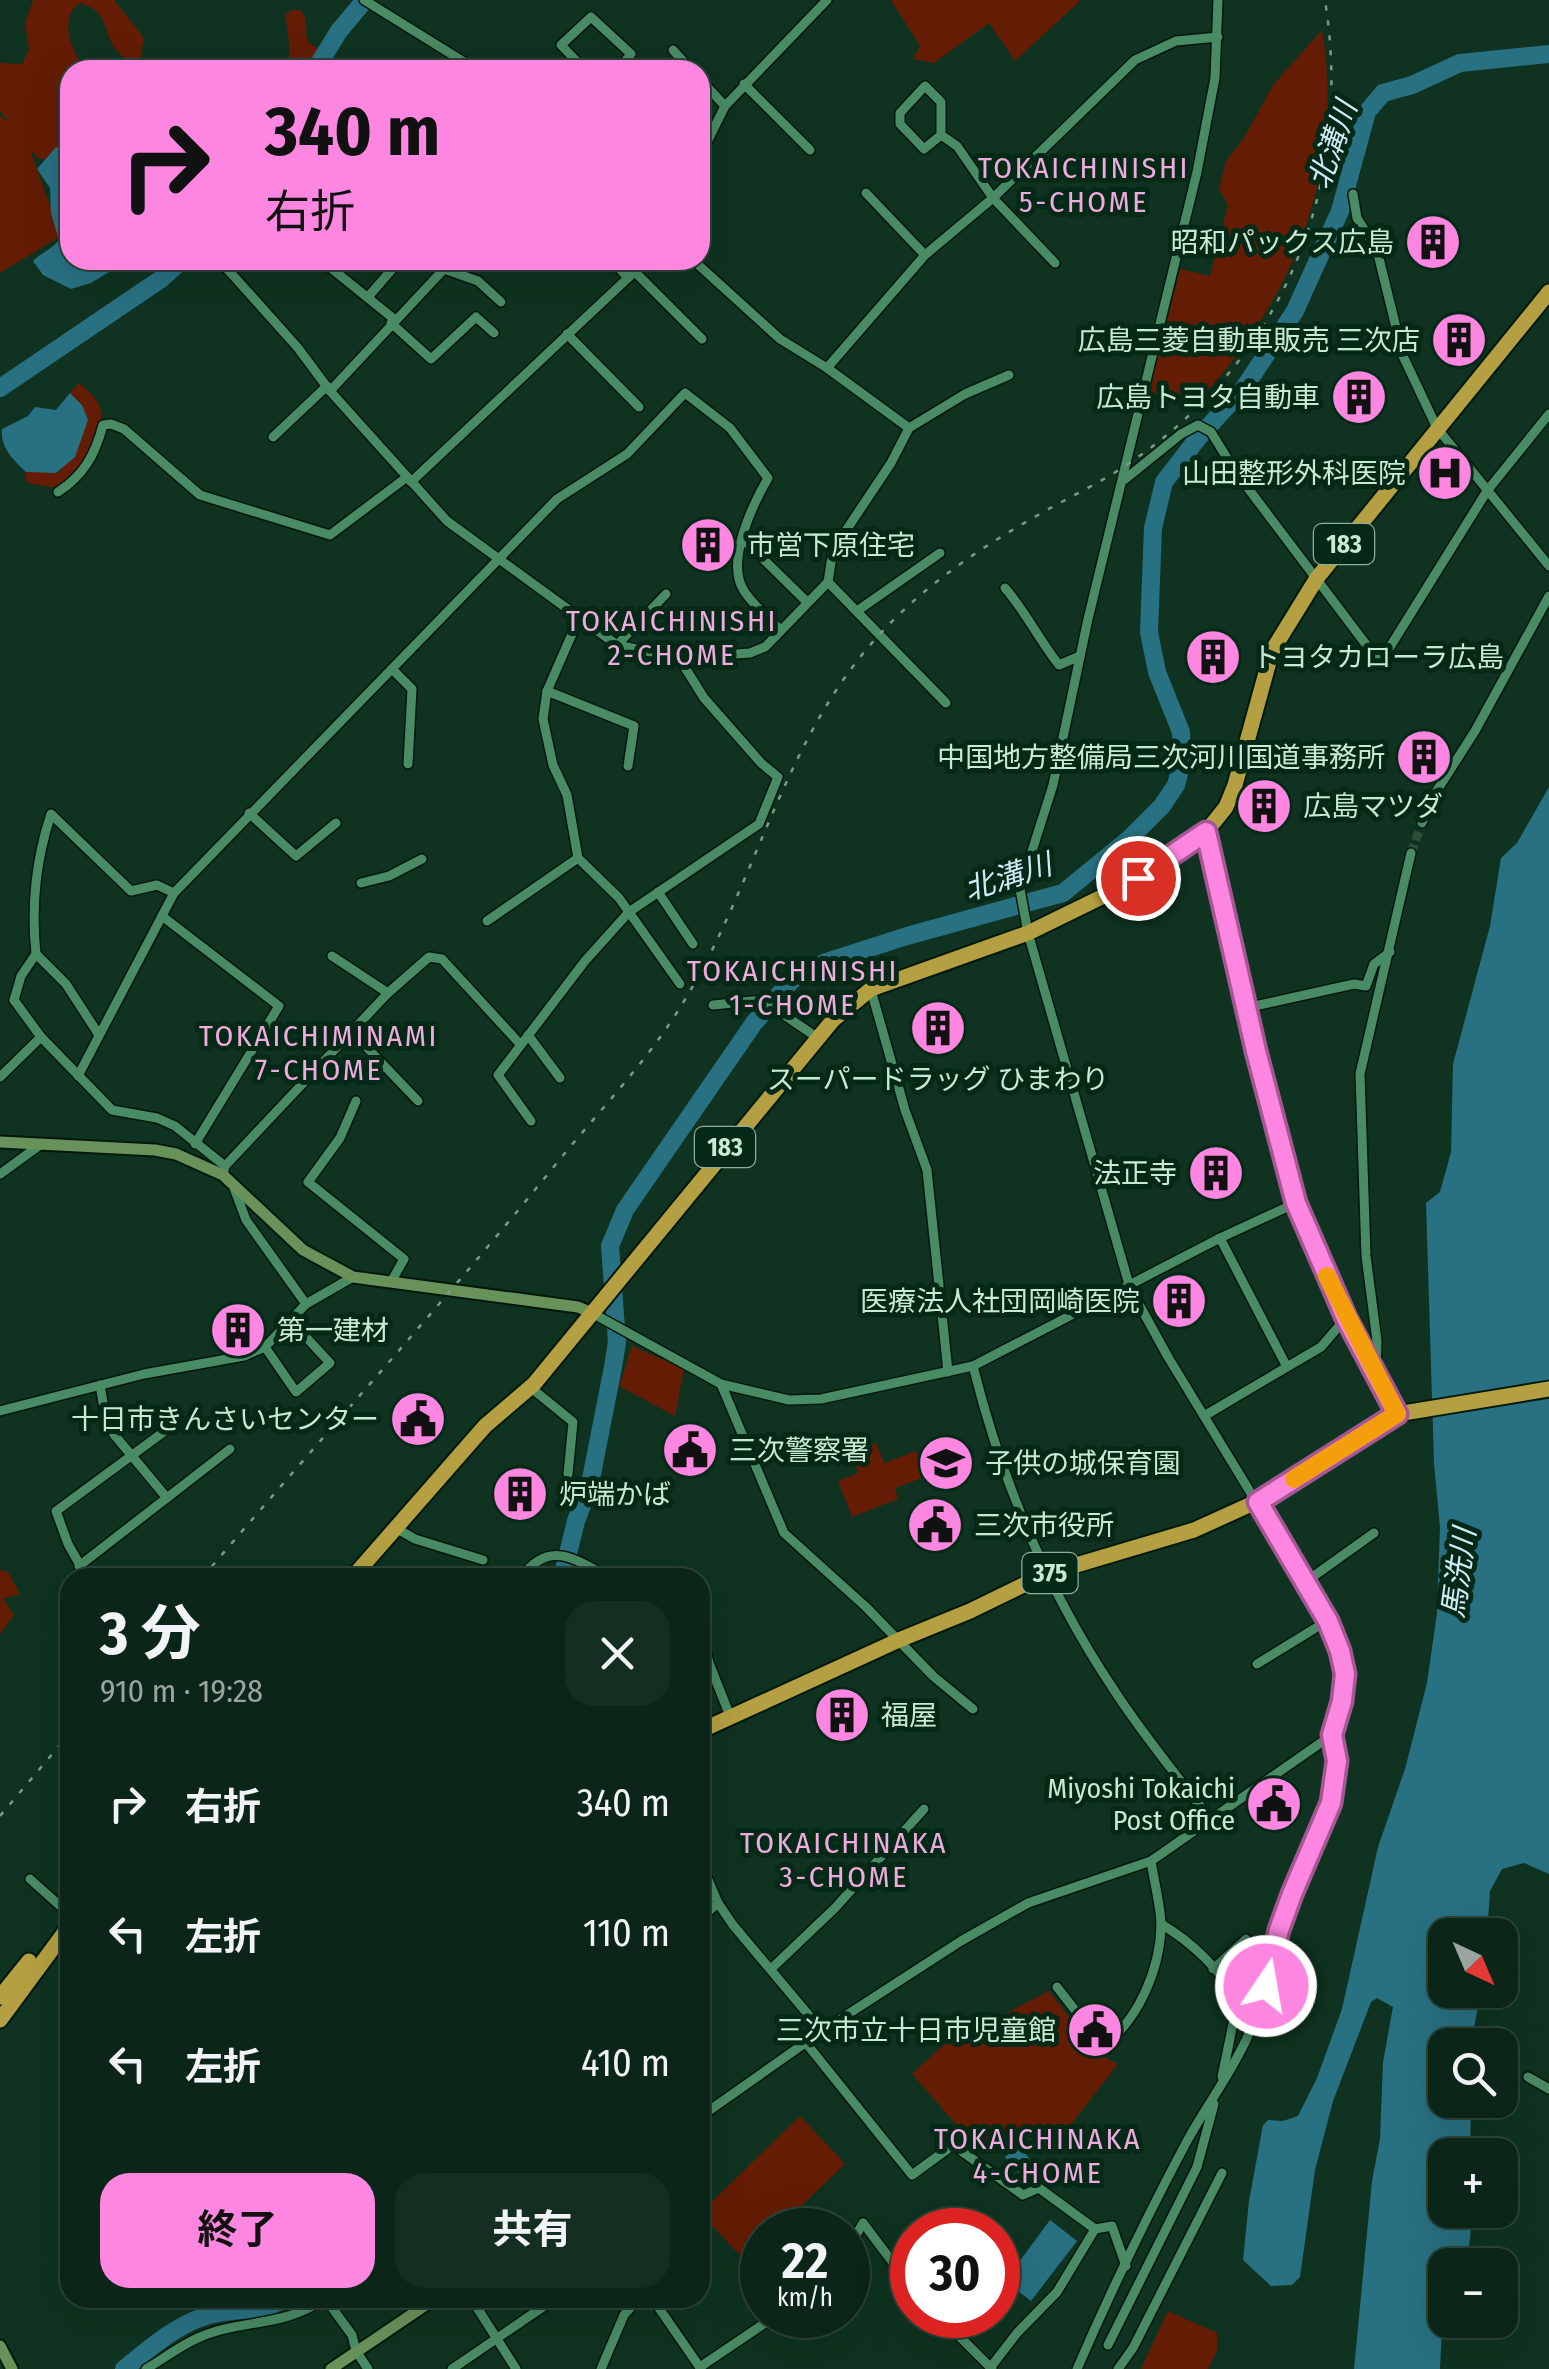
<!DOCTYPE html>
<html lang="ja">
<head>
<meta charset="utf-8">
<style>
	:root { --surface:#0b2618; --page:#142e21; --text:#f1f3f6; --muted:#9aa5a2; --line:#2b4337; --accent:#fd86e1 }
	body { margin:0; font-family:"Fira Sans Condensed","Noto Sans JP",sans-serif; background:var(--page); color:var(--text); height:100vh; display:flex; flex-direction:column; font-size:38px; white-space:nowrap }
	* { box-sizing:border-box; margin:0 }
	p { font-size:32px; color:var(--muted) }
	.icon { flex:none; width:55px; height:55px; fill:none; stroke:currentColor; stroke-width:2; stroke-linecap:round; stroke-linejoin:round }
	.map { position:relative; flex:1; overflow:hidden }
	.panel { position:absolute; left:60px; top:1568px; width:650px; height:740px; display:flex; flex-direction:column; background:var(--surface); border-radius:30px; box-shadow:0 10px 40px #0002,0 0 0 2px var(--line) }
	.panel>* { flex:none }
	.hud { position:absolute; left:60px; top:60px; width:650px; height:210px; border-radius:30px; box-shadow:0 10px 40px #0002,0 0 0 2px var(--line); background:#fd86e1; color:#111; overflow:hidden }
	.needle { width:65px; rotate:136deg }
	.fabs { position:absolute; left:1428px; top:1918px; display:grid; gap:20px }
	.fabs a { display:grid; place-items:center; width:90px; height:90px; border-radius:20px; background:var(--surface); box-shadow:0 10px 40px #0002,0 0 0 2px var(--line); font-size:50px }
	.speed { position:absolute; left:740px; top:2208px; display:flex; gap:20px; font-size:50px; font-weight:700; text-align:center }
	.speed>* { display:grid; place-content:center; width:130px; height:130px; border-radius:50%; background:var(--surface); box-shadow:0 10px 40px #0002,0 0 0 2px var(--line); line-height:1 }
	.speed small { font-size:25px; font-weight:400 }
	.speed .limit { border:15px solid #d22; background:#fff; color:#111 }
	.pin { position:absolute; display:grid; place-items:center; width:85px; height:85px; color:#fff; margin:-42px; border:5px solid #fff; border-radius:50%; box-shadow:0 2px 10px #0007 }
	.me { position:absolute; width:110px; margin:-55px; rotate:12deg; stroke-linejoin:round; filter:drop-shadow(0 0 8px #0008) }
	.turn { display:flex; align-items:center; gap:35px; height:210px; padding:0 40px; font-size:45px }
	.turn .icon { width:130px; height:130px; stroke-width:2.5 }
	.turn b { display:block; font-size:70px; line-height:85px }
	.round { display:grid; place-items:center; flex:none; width:105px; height:105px; border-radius:30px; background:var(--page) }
	.summary { display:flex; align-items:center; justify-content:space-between; height:170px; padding:0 40px }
	h1 { font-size:60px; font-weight:700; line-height:75px }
	.action { display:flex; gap:20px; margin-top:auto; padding:20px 40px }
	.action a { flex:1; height:115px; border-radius:30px; background:var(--accent); color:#111; font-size:40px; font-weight:700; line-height:115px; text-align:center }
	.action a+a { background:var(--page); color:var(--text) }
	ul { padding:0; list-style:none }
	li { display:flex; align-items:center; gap:30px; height:130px; padding:0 40px }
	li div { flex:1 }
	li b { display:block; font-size:38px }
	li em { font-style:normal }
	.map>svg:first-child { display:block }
</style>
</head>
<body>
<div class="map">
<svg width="1549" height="2369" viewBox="0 0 1549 2369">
	<rect width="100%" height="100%" fill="#0f3320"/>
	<!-- green -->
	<g fill="#641c04">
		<path d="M33,0H114L144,38L140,62L133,65C127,60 118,54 114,47C101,26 109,11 79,3C58,20 72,51 85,70H70V152L56,147L46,160L38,158L30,150L61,236L0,273V116L9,122L0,111V63L22,64L29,49L25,24Z"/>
		<path d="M891,0H1081L1015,61L989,23L934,63L913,59L920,46Z"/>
		<path d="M293,10H301L305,17L307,41L321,51L310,70H285C294,54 287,32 285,14Z"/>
		<path d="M1322,30C1346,171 1291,308 1191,408L1149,391L1180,269L1210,276L1228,205L1219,189L1226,161L1244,138L1273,85Z"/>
		<path d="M79,383C87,390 96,397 100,407C107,429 81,483 58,487C48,488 35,484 26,482V472H60L82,405L70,393Z"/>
		<path d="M632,1346L684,1369L675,1416L619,1386Z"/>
		<path d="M862,1439L867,1447L876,1443L884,1463L916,1451L925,1477L895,1488L898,1499L852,1517L838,1481L858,1473L847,1442Z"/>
		<path d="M0,1570L8,1572L20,1594L3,1599L14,1615L0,1634Z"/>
		<path d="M1049,1991L1098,2054L1118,2064L1049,2153L1025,2129L992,2155L961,2130L912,2074L941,2047Z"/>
		<path d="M800,2116L845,2164L797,2210L805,2220L795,2230H762V2260L753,2269L700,2213Z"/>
		<path d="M1168,2311L1217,2333V2351L1208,2369H1141Z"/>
	</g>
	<!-- water -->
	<g fill="#287183">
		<path d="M56,147L70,152V260H129L91,283L71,289L43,275L33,261C42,252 51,250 59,240L51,213L50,188L37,169Z"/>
		<path d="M70,393L82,405L88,420L75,457L56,473L26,472C14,460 0,448 2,429L28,416L35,407L56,410Z"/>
		<path d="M1549,787V1874L1524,1863L1502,1869L1490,1891L1487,1935H1445V1990H1481L1471,2045H1445V2100H1471L1470,2155H1445V2210H1473L1467,2265H1445L1440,2369H1354L1372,2181L1380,2139L1383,2062L1393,2007L1377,1998L1371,2002L1333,2101L1315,2170L1300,2277L1292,2285L1271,2286L1243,2260L1249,2201L1263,2125L1268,2120L1283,2121L1298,2116L1317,2078L1342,2009L1378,1847L1405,1769L1427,1683L1437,1613L1440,1527L1434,1463L1426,1203L1440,1192L1451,1152L1453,1064L1490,926L1501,858L1517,843Z"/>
		<path d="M1019,2146L1043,2175L1029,2186L1005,2157Z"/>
		<path d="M1050,2220L1077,2241L1031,2301L1005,2281Z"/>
	</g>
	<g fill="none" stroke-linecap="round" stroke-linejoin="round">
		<!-- river -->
		<g stroke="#287183" stroke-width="18">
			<path d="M315,70L339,31L365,0"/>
			<path d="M0,388L161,279L182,260"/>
			<path d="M562,1578L576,1521L590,1484L613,1367L617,1342L610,1246L625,1210L754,1023L792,980L826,962L907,936L1063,893L1129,839L1162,806L1176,785L1182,762L1181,732L1157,672L1149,632L1153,528L1164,482L1198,438L1244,388L1295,311L1340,211L1367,112L1383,93L1412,85L1460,63L1549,54"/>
			<path d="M124,2369C148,2350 173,2327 203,2317C230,2307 260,2314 286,2298"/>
		</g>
		<!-- street-tunnel -->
		<path stroke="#2b4e3b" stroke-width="9" stroke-dasharray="9 4.5" stroke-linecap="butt" d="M1411,853L1422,823"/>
		<!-- street casing -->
		<g stroke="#04180d" stroke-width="12">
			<g id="street">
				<path d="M364,0L477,70"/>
				<path d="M673,50L691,70"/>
				<path d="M585,70L561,45L591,17L631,54L618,70"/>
				<path d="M700,79L725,106"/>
				<path d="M744,84L810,150"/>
				<path d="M941,135L924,149L900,124V113L925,86L941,102V135L957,146L993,198L1055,263"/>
				<path d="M700,156L725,106L827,0"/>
				<path d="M866,193L925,255"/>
				<path d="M1353,194L1357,218L1377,250L1403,356L1437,428L1549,566"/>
				<path d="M321,260L394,319"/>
				<path d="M612,260L628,278"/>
				<path d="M693,260L780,339L827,368L909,428"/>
				<path d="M221,262L298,348L330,391L447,521L617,645L679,658L750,653L765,647L828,582L833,550L891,463L909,428L965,394L1009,375"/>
				<path d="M635,272L702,339"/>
				<path d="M368,297L400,260"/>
				<path d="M391,323L431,359L476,317L494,333"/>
				<path d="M567,334L639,407"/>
				<path d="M827,368L925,255L993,198L1135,60L1176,41L1218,37"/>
				<path d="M330,391L444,269L478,281L501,302"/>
				<path d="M273,437L327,386"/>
				<path d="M1124,480L1181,434L1198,425L1211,432L1235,471L1380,663L1487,491L1549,414"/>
				<path d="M411,482L647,260"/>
				<path d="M58,492C84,475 95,455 103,425L111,424L124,429L200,495L330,535L407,477"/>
				<path d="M744,540L807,602"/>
				<path d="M828,582L946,703"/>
				<path d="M1005,588C1026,612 1039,640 1059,665L1080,656"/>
				<path d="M857,611L940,553"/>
				<path d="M579,618L547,691L543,719L553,765L567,795L578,858L619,898L680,984"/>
				<path d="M617,645L666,594"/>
				<path d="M392,669L412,689L408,764"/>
				<path d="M547,691L634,726L628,766"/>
				<path d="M249,813L296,856L336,823"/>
				<path d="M1422,823L1436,792L1475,731L1549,596"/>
				<path d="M1012,862L1019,887"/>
				<path d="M361,883L389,876L422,859"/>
				<path d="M658,892L693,944"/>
				<path d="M162,916L279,1006L195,1144"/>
				<path d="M487,921L578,858"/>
				<path d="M36,954L66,984L99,1035"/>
				<path d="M332,956L388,993"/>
				<path d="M871,990L905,1110L927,1170L948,1372"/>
				<path d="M14,1000L21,976L36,954C31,906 36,859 51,814L131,891L157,885L174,893"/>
				<path d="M14,1000L41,1037L112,1110L157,1118L175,1126L225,1166"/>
				<path d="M713,1005L762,1000L818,1038"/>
				<path d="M1246,1008L1354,984L1366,986L1374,964L1390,952"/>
				<path d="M353,1033L418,1101"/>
				<path d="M528,1035L560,1078"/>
				<path d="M78,1076L174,893L557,499L627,454L685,393L730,428L768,478C753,504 726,560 743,589C751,604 769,617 780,630"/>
				<path d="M0,1077L41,1037"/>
				<path d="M356,1101L340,1138L308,1182L404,1259L391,1282"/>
				<path d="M531,1121L498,1075L585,961L629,912L759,824L778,777L761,763L704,698L679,658"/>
				<path d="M0,1174L40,1145"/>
				<path d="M223,1175L225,1166L388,993L429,957L442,959L520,1044"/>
				<path d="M234,1188L246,1220L306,1304"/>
				<path d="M1220,1238L1287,1367"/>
				<path d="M592,1313L721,1384L789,1400L821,1399L973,1366L1220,1238L1296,1203"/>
				<path d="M265,1347L296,1392L330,1363L291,1321"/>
				<path d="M973,1366C1002,1482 1047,1590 1114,1690C1143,1735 1178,1777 1211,1820"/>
				<path d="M1376,1371L1377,1341L1366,1256L1360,1074L1411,853"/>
				<path d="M721,1384L784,1533L866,1607L933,1676L973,1709"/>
				<path d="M100,1385L107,1426L167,1498"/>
				<path d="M530,1387L573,1422L568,1474"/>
				<path d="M0,1411L144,1374L244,1356L265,1347L306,1304L353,1277"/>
				<path d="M1204,1416L1321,1347L1346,1318"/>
				<path d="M394,1527L415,1539L483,1560"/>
				<path d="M79,1566L230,1449"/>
				<path d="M85,1574L68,1544L56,1511L177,1422"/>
				<path d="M521,1578C551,1536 578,1563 612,1578"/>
				<path d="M1304,1583L1374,1533"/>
				<path d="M700,1627L709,1663L730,1716"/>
				<path d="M1257,1664L1327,1621"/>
				<path d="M700,1861L718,1903L733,1925L822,2031"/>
				<path d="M30,1879L68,1913"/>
				<path d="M700,1919L718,1903"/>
				<path d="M1161,1924C1190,1941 1225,1972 1237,2004L1222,2077"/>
				<path d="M772,1968L835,1908L924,1809"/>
				<path d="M1213,1969L1246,1939"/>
				<path d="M1266,1986L1291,1993"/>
				<path d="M1057,1987L1103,2046C1139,2020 1161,1967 1161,1923C1160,1903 1154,1881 1151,1861"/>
				<path d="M806,2043L912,2175L953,2145L1023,2195L1039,2188L1095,2229L1112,2226L1126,2266"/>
				<path d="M1528,2077L1549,2089"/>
				<path d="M700,2117L822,2031L961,1941L1028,1903L1151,1861L1332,1735L1342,1701L1345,1675L1340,1651L1319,1605L1168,1357L1130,1288L1028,933L1020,889L1053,785L1088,619L1197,172L1215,78L1218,0"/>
				<path d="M863,2223L912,2288"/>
				<path d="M848,2249L863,2223"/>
				<path d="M66,2276L70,2274"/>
				<path d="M325,2298L352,2335L356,2351L368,2369"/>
				<path d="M471,2298L516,2369"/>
				<path d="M652,2298L701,2369"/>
				<path d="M938,2315L992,2369"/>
				<path d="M1108,2345L1197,2167L1214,2104"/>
				<path d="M700,2367L777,2315"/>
				<path d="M990,2368L1017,2333L1057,2292L1095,2229"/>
				<path d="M146,2369C163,2359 181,2345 200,2337C242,2319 287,2327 325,2298"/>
				<path d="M452,2369L556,2298"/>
				<path d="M601,2369L624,2315L639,2298"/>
				<path d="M1077,2369C1110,2293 1147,2216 1186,2143C1205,2108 1230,2075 1247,2038C1267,1991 1274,1941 1292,1893C1314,1835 1344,1799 1332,1735"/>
				<path d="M1118,2369L1133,2348L1222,2173"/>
			</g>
		</g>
		<!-- secondary casing -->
		<g stroke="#04180d" stroke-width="15">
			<g id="secondary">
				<path d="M1206,832L1256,1051L1296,1203L1346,1318L1397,1414"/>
				<path d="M0,1142L155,1150L176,1154L223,1175L303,1250L353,1277L578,1307L592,1313"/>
				<path d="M68,1913L70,1915"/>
				<path d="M0,2346L12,2369"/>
				<path d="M331,2369L436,2298"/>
			</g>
		</g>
		<!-- highway casing -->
		<g stroke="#04180d" stroke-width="19">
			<g id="highway">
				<path d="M352,1578L485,1426L534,1384L833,1020L871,989L1028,933L1116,890L1160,865L1206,832L1226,807L1235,785L1272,651L1317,578L1549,292"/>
				<path d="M700,1731L899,1640L970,1611L1046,1574L1194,1530L1258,1501L1397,1414L1549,1389"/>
				<path d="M0,1997L29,1961"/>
				<path d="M0,2020L70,1925"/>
			</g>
		</g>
		<!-- street -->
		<use href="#street" stroke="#498b65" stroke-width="9"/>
		<!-- secondary -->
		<use href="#secondary" stroke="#69915a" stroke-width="11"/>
		<!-- highway -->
		<use href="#highway" stroke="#b4a042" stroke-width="15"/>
		<!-- rail -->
		<g stroke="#7a9c87" stroke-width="2.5" stroke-dasharray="5 10" stroke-linecap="butt">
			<path d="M202,1578C320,1439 442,1305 556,1164C594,1117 637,1072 670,1023C746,911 774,770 854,665C904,599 969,554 1040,514C1069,497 1100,483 1128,464C1285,358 1354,185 1325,0"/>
			<path d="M0,1816L70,1733"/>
		</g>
	</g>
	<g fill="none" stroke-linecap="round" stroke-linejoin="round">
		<!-- route casing -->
		<g stroke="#a45792" stroke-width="25">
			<path id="route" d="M1138,878L1206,832L1256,1051L1296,1203L1346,1318L1397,1414L1258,1502L1328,1621L1340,1651L1345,1674L1342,1701L1332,1735L1337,1761L1331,1803L1292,1894L1279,1930L1266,1986"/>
		</g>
		<!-- route -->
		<use href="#route" stroke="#fd86e1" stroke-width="18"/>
		<!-- slow -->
		<path stroke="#f59e0b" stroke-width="18" d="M1294,1479L1397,1414L1327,1276"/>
	</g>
	<!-- icons -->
	<defs>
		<g id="building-disc" transform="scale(2.875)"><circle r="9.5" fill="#fd86e1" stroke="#042917"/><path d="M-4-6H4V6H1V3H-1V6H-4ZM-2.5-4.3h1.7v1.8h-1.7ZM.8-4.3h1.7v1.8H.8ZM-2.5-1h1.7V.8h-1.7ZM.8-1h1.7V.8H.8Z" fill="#111"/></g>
		<g id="hospital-disc" transform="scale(2.875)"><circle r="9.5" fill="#fd86e1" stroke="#042917"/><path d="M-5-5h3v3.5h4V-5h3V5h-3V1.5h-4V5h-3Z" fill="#111"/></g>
		<g id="civic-disc" transform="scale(2.875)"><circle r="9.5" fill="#fd86e1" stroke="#042917"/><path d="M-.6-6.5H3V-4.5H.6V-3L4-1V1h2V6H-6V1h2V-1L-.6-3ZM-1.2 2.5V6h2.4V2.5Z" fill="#111"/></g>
		<g id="school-disc" transform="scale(2.875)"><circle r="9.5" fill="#fd86e1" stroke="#042917"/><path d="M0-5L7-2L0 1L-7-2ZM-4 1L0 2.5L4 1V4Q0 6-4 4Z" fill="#111"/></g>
	</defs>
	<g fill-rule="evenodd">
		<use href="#building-disc" x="1433" y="242"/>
		<use href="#building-disc" x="1459" y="340"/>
		<use href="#building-disc" x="1359" y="397"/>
		<use href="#hospital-disc" x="1445" y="473"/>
		<use href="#building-disc" x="708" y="545"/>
		<use href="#building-disc" x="1213" y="657"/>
		<use href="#building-disc" x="1424" y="757"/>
		<use href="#building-disc" x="1264" y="806"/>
		<use href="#building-disc" x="938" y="1028"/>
		<use href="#building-disc" x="1216" y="1173"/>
		<use href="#building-disc" x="1179" y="1301"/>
		<use href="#building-disc" x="238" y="1330"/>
		<use href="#civic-disc" x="418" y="1419"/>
		<use href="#civic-disc" x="690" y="1450"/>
		<use href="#school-disc" x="946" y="1463"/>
		<use href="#building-disc" x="520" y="1494"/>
		<use href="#civic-disc" x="935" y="1525"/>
		<use href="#building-disc" x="842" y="1715"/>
		<use href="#civic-disc" x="1274" y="1804"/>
		<use href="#civic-disc" x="1095" y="2030"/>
	</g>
	<g text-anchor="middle" stroke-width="10" stroke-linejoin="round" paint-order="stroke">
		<!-- shield labels -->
		<g fill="#042917" stroke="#8daf9b" stroke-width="2.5">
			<rect x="1314" y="524" width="60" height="40" rx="8"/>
			<rect x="695" y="1127" width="60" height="40" rx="8"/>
			<rect x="1022.5" y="1553" width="55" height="40" rx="8"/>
		</g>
		<g font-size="25" font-weight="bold" fill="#c8e9d3">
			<text x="1344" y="553">183</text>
			<text x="725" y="1156">183</text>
			<text x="1050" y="1582">375</text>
		</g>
		<!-- poi labels -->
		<g font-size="28" fill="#c8e9d3" stroke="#042917" text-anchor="end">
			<text x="1394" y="252">昭和パックス広島</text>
			<text x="1420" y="350">広島三菱自動車販売 三次店</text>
			<text x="1320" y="407">広島トヨタ自動車</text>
			<text x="1406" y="483">山田整形外科医院</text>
			<text x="747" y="555" text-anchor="start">市営下原住宅</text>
			<text x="1252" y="667" text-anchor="start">トヨタカローラ広島</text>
			<text x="1385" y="767">中国地方整備局三次河川国道事務所</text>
			<text x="1303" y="816" text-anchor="start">広島マツダ</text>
			<text x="938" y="1089" text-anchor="middle">スーパードラッグ ひまわり</text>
			<text x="1177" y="1183">法正寺</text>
			<text x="1140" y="1311">医療法人社団岡崎医院</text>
			<text x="277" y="1340" text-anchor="start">第一建材</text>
			<text x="379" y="1429">十日市きんさいセンター</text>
			<text x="729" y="1460" text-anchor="start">三次警察署</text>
			<text x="985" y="1473" text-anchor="start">子供の城保育園</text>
			<text x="559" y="1504" text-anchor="start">炉端かば</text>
			<text x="974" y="1535" text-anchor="start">三次市役所</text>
			<text x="881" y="1725" text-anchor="start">福屋</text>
			<text x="1235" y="1798">Miyoshi Tokaichi<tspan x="1235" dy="32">Post Office</tspan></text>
			<text x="1056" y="2040">三次市立十日市児童館</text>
		</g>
		<!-- water labels -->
		<g font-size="30" font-style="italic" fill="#ceeaf2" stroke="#042917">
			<text transform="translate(1333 145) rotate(-71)" y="10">北溝川</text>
			<text transform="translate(1008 877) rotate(-18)" y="10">北溝川</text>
			<text transform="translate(1459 1573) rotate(-82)" y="10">馬洗川</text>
		</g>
		<!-- neighbourhood labels -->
		<g font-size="30" letter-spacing="2.5" fill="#eeabdb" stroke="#042917">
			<text x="1084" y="178">TOKAICHINISHI<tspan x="1084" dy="34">5-CHOME</tspan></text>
			<text x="672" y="631">TOKAICHINISHI<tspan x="672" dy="34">2-CHOME</tspan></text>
			<text x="793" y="981">TOKAICHINISHI<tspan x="793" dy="34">1-CHOME</tspan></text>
			<text x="319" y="1046">TOKAICHIMINAMI<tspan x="319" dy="34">7-CHOME</tspan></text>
			<text x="844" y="1853">TOKAICHINAKA<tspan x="844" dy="34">3-CHOME</tspan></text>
			<text x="1038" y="2149">TOKAICHINAKA<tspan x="1038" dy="34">4-CHOME</tspan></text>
		</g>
	</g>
</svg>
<div class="fabs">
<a><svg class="needle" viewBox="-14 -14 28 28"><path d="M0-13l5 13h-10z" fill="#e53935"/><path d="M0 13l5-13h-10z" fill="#9aa5a2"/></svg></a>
<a><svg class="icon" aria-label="search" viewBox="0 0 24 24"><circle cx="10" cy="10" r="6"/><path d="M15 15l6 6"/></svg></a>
<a>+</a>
<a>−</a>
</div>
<div class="speed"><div>22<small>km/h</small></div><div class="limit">30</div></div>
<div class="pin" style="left:1138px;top:878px;background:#d93025"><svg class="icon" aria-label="arrive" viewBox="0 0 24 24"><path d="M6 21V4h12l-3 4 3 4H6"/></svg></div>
<svg class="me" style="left:1266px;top:1986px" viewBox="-20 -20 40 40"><circle r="17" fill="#fd86e1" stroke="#fff" stroke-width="3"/><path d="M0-11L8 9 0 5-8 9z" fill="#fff"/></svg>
<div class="hud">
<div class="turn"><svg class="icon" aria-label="right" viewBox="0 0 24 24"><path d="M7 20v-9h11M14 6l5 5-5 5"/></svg><div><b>340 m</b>右折</div></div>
</div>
<section class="panel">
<div class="summary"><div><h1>3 分</h1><p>910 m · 19:28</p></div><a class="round"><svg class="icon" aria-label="close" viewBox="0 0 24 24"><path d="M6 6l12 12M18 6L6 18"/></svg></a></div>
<ul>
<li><svg class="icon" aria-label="right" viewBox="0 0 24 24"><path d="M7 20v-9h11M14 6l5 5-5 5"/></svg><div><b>右折</b></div><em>340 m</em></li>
<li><svg class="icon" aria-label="left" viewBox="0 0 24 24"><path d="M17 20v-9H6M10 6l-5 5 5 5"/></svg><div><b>左折</b></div><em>110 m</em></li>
<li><svg class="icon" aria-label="left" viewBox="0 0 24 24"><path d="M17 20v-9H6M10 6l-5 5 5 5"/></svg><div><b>左折</b></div><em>410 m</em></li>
</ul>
<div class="action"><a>終了</a><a>共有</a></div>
</section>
</div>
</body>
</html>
